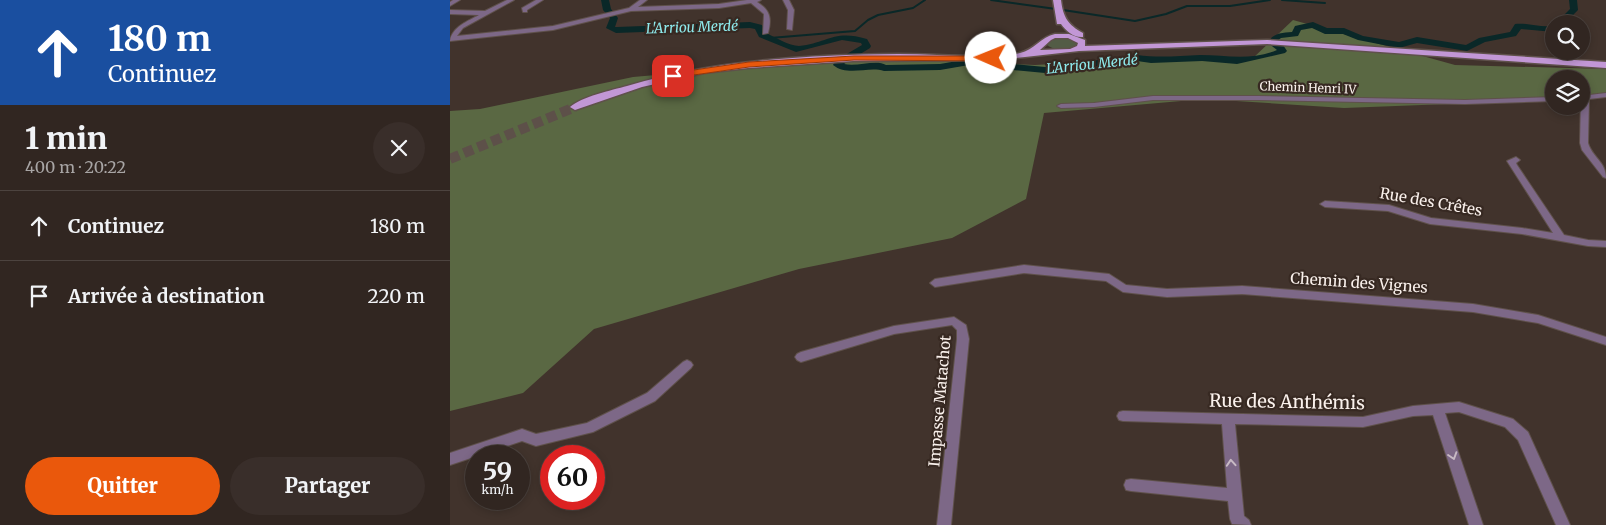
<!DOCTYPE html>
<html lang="fr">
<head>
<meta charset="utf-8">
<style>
	:root { --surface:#312621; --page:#392e2a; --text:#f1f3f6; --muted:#a8a5a5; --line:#4c433f; --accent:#ea580c }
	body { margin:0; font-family:Merriweather,serif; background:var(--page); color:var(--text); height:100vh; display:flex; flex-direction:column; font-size:19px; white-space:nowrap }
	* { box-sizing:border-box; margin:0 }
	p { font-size:16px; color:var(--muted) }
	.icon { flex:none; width:28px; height:28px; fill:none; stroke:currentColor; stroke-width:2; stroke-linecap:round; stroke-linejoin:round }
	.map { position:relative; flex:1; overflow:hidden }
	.panel { display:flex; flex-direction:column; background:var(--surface); width:450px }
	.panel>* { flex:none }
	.banner { background:#1a4fa0; color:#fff; overflow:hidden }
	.tools { position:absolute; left:1095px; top:15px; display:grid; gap:10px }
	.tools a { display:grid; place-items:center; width:45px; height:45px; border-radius:50%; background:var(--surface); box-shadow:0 2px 8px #0003,0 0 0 1px var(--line); font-size:25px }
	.speed { position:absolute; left:15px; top:445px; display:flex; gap:10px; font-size:25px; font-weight:700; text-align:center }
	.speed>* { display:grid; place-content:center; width:65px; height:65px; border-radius:50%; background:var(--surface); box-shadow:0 2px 8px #0003,0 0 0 1px var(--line); line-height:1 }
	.speed small { font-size:12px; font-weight:400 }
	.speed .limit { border:8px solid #d22; background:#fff; color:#111 }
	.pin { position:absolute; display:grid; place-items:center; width:42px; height:42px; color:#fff; margin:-21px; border-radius:10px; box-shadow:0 2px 8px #0006 }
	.me { position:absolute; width:55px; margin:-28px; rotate:271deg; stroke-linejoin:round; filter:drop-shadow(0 0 4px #0008) }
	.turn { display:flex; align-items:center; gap:18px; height:105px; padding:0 25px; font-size:22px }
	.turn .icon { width:65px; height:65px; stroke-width:2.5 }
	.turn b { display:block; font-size:35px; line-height:42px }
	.round { display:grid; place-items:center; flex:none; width:52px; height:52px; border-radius:26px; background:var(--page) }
	.head { display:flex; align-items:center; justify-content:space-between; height:85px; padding:0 25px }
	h1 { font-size:30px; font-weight:800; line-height:38px }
	.action { display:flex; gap:10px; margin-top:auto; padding:10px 25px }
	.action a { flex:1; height:58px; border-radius:30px; background:var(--accent); color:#fff; font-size:20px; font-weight:800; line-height:58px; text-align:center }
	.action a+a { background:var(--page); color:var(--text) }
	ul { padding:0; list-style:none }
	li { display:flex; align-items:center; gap:15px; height:70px; padding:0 25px; border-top:1px solid var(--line) }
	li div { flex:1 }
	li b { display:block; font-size:19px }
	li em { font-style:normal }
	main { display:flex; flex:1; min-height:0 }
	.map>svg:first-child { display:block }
</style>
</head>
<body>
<main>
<section class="panel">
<div class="banner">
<div class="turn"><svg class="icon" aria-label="ahead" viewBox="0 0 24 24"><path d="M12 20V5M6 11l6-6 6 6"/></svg><div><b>180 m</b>Continuez</div></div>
</div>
<div class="head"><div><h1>1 min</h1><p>400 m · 20:22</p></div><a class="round"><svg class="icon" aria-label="close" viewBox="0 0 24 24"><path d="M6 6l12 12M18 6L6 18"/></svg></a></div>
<ul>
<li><svg class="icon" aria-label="ahead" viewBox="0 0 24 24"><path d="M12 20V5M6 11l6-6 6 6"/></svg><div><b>Continuez</b></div><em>180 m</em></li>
<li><svg class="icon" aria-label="arrive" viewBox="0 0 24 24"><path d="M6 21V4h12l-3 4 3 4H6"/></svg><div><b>Arrivée à destination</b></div><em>220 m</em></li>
</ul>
<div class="action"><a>Quitter</a><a>Partager</a></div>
</section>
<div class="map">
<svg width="1156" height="525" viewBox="0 0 1156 525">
	<rect width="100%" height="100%" fill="#41332c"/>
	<!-- green -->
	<path fill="#535c46" d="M615,36L629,43L628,46C619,51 606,52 597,45L601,38Z"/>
	<!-- forest -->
	<path fill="#5a6843" d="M843,20L1005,65L1156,69V97L1131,99V79H1104V100L894,108L754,99L594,113L576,199L502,238L349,269L144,329L73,393L0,411V111L30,109L183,77L320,65L438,59L585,65L711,58H803Z"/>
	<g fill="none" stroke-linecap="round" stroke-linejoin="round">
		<!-- stream -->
		<g stroke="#0a2828" stroke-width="2">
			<path d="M541,0L606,9"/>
			<path d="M832,0L875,3"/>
			<path d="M613,10L685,21L716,14L737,6H780L820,0"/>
			<path d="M320,38L405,31L418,20L428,15L463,8L475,0"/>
		</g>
		<!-- river -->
		<g fill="#0a2828" fill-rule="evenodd">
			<path d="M151,0H159L161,9L168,18L165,27H167L300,22L312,25L316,33C325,37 339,46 349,46C378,43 384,29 417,39L421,46L420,48L394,64C408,67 426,59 436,65L490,64L519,59L528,61L537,67L549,68L562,64L595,67L687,55C708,58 729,56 750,55C776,55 801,61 827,50L818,43C822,33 832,33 842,32L845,26L863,22L877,28H894L913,36L949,42L967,37L1016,45L1029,38L1060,32L1065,24C1077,22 1094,29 1104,25V32L1071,29L1066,36L1035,42L1017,51L967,43L949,48L908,40L893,34H875L862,28L851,30L848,36L831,38L827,41L833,45L837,51L835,53L787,64L752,61L701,63L687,61L595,73L563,70L549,74L531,71L519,65L490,70L434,71C418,66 398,77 383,65L385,61L412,45L411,43L392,40L346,52L309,37L305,29L300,28L166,33L156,28L160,18L153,10Z"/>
			<path d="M1119,0H1127L1128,10L1114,24H1105L1120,9Z"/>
		</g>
		<!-- major-tunnel -->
		<path stroke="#5d5049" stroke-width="10" stroke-dasharray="10 5" stroke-linecap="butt" d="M0,159L125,107"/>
		<!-- minor casing -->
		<g stroke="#5f514b" stroke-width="2">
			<g id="minor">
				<path d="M3,0H10L0,6V2Z"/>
				<path d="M57,0H64L13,28L7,36L103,26L179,8L190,0H197L188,7L269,4L297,0H311L307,2C320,10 322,18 318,33L313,34L314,14L301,3L269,8L181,11L103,30L0,41C2,27 18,21 29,15L0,14V10L35,11Z"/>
				<path d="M86,0H93L77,10V12H73L72,8Z"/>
				<path d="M333,0H339L344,10L342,30L337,29L338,10Z"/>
				<path d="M1156,93V97L1139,99L1138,143C1142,157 1156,162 1156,178L1153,177L1132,150L1130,143L1131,96Z"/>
				<path d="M703,96H808L1015,100L1104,97V101L1015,104L808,100H703L644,107L611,108L607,106L611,104L644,103Z"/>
				<path d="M1066,157L1070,160L1066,163L1067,165L1114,235L1138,240L1156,241V247L1138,246L1072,234L980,224L938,211L875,207L870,204L875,201L939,205L981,218L1072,228L1103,233L1057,161Z"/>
				<path d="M574,265L659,274L676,285L717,289L792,286L1023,304L1088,315L1156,337V345L1088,323L1023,312L792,294L717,297L673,292L656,281L574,273L485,287L480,283L485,279Z"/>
				<path d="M504,317L516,325L519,339L501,525H487L507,339V330L502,325L444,334L351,362L347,360L345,357L347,354L351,352L444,326Z"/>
				<path d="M237,360L241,362L243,365L241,368L205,401L143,432L86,446L72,441L0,465V453L72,429L86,434L137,423L197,393L233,362Z"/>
				<path d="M1009,402L1063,419L1078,432L1120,525H1106L1068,440L1055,427L1009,412L995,413L1033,525H1019L983,415L963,416L913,427L785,424L794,516L799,520L801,525L782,524L780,519L778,501L681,491L676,490L674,485L676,480L681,479L777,488L772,424L673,421L669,420L667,416L669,412L673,411L913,417L963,406Z"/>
			</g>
		</g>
		<!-- major casing -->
		<g stroke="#5f514b" stroke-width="3">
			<g id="major">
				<path d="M603,0H611C613,17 618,25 633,33V37C624,38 616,31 611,24H607Z"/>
				<path d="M605,34H619L635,40V46L817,40L1156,62V68L817,44L629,51L549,60L403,61L298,68L254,73L192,87L125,110L120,107C131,97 162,90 177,86C264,60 358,55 448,54C478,54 509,57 539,56C549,55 560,56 570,53C584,50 591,37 605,34ZM605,38H618L628,43L627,46L620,49L590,50L601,40Z"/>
			</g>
		</g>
		<!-- minor -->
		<use href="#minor" fill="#7d6887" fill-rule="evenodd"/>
		<!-- major -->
		<use href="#major" fill="#c297d6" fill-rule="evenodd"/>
	</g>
	<!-- one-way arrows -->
	<defs><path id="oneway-chevron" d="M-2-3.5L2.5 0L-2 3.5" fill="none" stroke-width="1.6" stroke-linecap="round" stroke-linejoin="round" transform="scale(1.25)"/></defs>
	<g stroke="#c8bac4">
		<use href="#oneway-chevron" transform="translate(1003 456) rotate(72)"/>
		<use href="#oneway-chevron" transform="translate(781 463) rotate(-94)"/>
	</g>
	<!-- route -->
	<path fill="#ea580c" stroke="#983908" d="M404,56H541L545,58L541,61L404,60L299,67L223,78L219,76L223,73L299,62Z"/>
	<g text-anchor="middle" stroke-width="4.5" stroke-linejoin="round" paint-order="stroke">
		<!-- far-street labels -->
		<g font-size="12" fill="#faf1ec" stroke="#372922">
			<text transform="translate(858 88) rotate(2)" y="4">Chemin Henri IV</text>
		</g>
		<!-- far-water labels -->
		<g font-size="14" font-style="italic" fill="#8eeaec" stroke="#372922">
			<text transform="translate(242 27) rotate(-2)" y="5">L'Arriou Merdé</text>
			<text transform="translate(642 64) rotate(-6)" y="5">L'Arriou Merdé</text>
		</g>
		<!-- street labels -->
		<g font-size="15" fill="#faf1ec" stroke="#372922">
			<text transform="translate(981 202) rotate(10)" y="5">Rue des Crêtes</text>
			<text transform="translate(909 283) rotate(4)" y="5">Chemin des Vignes</text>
			<text transform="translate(490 401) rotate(-85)" y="5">Impasse Matachot</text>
		</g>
		<!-- near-street labels -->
		<g font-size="18" fill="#faf1ec" stroke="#372922">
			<text transform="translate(837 402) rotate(1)" y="6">Rue des Anthémis</text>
		</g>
	</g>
</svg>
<div class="tools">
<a><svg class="icon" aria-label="search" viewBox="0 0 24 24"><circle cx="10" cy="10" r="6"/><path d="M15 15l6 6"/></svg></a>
<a><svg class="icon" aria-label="layers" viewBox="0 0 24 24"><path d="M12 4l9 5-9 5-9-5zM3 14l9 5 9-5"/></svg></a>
</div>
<div class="speed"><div>59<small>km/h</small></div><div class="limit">60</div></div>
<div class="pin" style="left:223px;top:76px;background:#d93025"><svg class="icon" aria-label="arrive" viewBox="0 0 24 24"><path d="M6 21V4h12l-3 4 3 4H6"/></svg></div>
<svg class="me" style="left:541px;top:58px" viewBox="-20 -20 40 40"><circle r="19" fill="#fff"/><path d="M0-13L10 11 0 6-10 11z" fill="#ea580c"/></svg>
</div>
</main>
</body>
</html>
